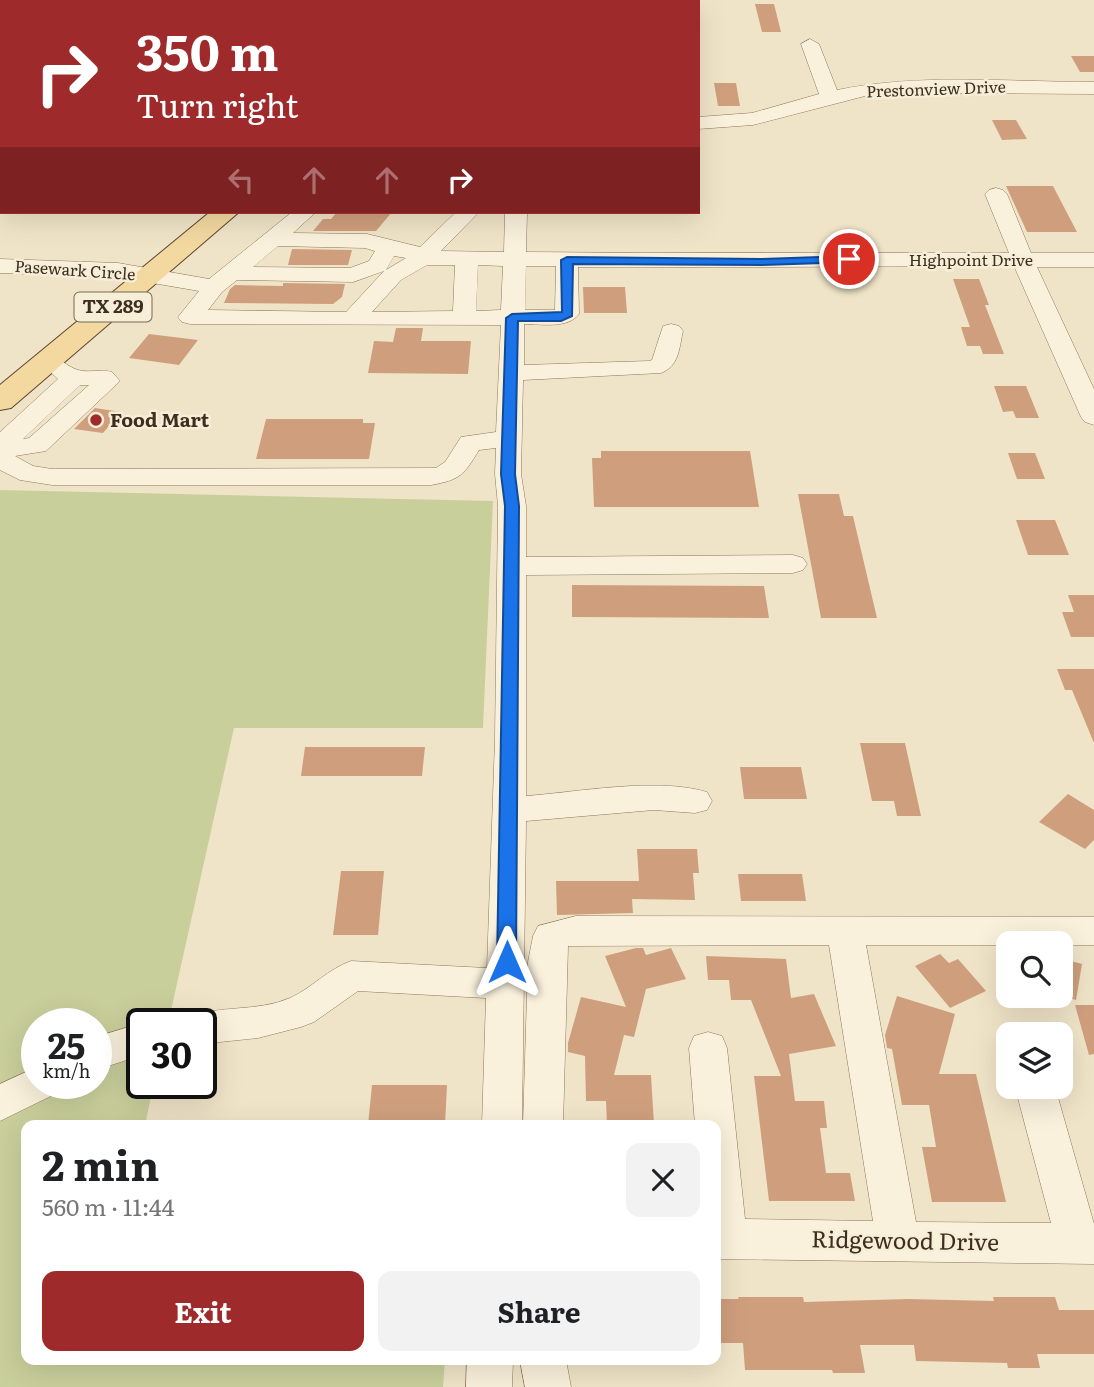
<!DOCTYPE html>
<html lang="en">
<head>
<meta charset="utf-8">
<style>
	:root { --surface:#fff; --page:#f2f2f2; --text:#202124; --muted:#757577; --accent:#9e2a2b }
	body { margin:0; font-family:Literata,serif; background:var(--page); color:var(--text); height:100vh; display:flex; flex-direction:column; font-size:26px; white-space:nowrap }
	* { box-sizing:border-box; margin:0 }
	p { font-size:23px; color:var(--muted) }
	.icon { flex:none; width:38px; height:38px; fill:none; stroke:currentColor; stroke-width:2; stroke-linecap:round; stroke-linejoin:round }
	.map { position:relative; flex:1; overflow:hidden }
	.panel { position:absolute; left:21px; top:1120px; width:700px; height:245px; display:flex; flex-direction:column; background:var(--surface); border-radius:14px; box-shadow:0 7px 28px #0002 }
	.panel>* { flex:none }
	.banner { position:absolute; left:0px; top:0px; width:700px; height:214px; box-shadow:0 7px 28px #0002; background:#9e2a2b; color:#fff; overflow:hidden }
	.controls { position:absolute; left:996px; top:931px; display:grid; gap:14px }
	.controls a { display:grid; place-items:center; width:77px; height:77px; border-radius:14px; background:var(--surface); box-shadow:0 7px 28px #0002; font-size:35px }
	.speed { position:absolute; left:21px; top:1008px; display:flex; gap:14px; font-size:35px; font-weight:700; text-align:center }
	.speed>* { display:grid; place-content:center; width:91px; height:91px; border-radius:50%; background:var(--surface); box-shadow:0 7px 28px #0002; line-height:1 }
	.speed small { font-size:18px; font-weight:400 }
	.speed .limit { border:4px solid #111; border-radius:10px; background:#fff; color:#111 }
	.pin { position:absolute; display:grid; place-items:center; width:60px; height:60px; color:#fff; margin:-30px; border:4px solid #fff; border-radius:50%; box-shadow:0 2px 7px #0007 }
	.me { position:absolute; width:77px; margin:-38px; rotate:0deg; stroke-linejoin:round; filter:drop-shadow(0 0 5px #0008) }
	.turn { display:flex; align-items:center; gap:24px; height:147px; padding:0 21px; font-size:32px }
	.turn .icon { width:91px; height:91px; stroke-width:2.5 }
	.turn b { display:block; font-size:49px; line-height:60px }
	.lanes { display:flex; align-items:center; height:66px; padding:0 21px; background:#0003; justify-content:center; gap:35px; direction:ltr }
	.lanes .off { opacity:.35 }
	.round { display:grid; place-items:center; flex:none; width:74px; height:74px; border-radius:14px; background:var(--page) }
	.headline { display:flex; align-items:center; justify-content:space-between; height:119px; padding:0 21px }
	h1 { font-size:42px; font-weight:700; line-height:52px }
	.primary-button { display:flex; gap:14px; margin-top:auto; padding:14px 21px }
	.primary-button a { flex:1; height:80px; border-radius:14px; background:var(--accent); color:#fff; font-size:28px; font-weight:700; line-height:80px; text-align:center }
	.primary-button a+a { background:var(--page); color:var(--text) }
	.map>svg:first-child { display:block }
</style>
</head>
<body>
<div class="map">
<svg width="1094" height="1387" viewBox="0 0 1094 1387">
	<rect width="100%" height="100%" fill="#f0e4c8"/>
	<!-- green -->
	<path fill="#c9cf9b" fill-rule="evenodd" d="M0,490L493,501L483,728H234L168,1024H142V1083H154L145,1125H26V1360H445L443,1387H0ZM37,1024H96V1083H37Z"/>
	<!-- building -->
	<g fill="#cf9f7d">
		<path d="M755,4H774L781,32H762Z"/>
		<path d="M1071,56H1094V72H1080Z"/>
		<path d="M714,83H736L740,106H718Z"/>
		<path d="M992,120H1016L1027,139L1002,140Z"/>
		<path d="M1006,186H1053L1077,232H1027Z"/>
		<path d="M337,212H392L376,231H313L323,219H331Z"/>
		<path d="M292,249L352,250L348,265H288Z"/>
		<path d="M953,279H979L989,305H985L1004,354H983L980,346H967L961,327H970Z"/>
		<path d="M283,283L345,284L342,297L333,304L224,303L230,289L235,285L283,286Z"/>
		<path d="M583,287H625L627,313H584Z"/>
		<path d="M396,328H423L421,341H471L468,374L368,373L374,341L393,342Z"/>
		<path d="M149,334L198,340L179,365L129,358Z"/>
		<path d="M994,386H1026L1039,418H1016L1013,411L1003,412Z"/>
		<path d="M95,408L121,412L103,433L74,429Z"/>
		<path d="M266,419H363V423H375L369,459H256Z"/>
		<path d="M601,451H750L759,507H594L592,458H601Z"/>
		<path d="M1008,453H1035L1045,479H1017Z"/>
		<path d="M798,494H839L844,516H853L877,618H821Z"/>
		<path d="M1016,520H1055L1069,555H1028Z"/>
		<path d="M572,585L764,586L769,618L572,617Z"/>
		<path d="M1068,595H1094V637H1071L1062,612H1074Z"/>
		<path d="M1057,669H1094V743L1072,690H1065Z"/>
		<path d="M860,743H905L921,816H897L894,801H872Z"/>
		<path d="M305,747H425L422,776H301Z"/>
		<path d="M740,767H801L807,799H744Z"/>
		<path d="M1068,794L1094,810V840L1085,849L1039,822Z"/>
		<path d="M637,849H697L699,873H693L695,900L632,899L633,913L557,915L556,881H639Z"/>
		<path d="M341,871H384L378,935H333Z"/>
		<path d="M738,874H802L806,901H741Z"/>
		<path d="M636,948H643L646,955L671,948L686,979L646,989L634,1037L624,1035L614,1075H651L654,1125H607L606,1101H586L585,1056L568,1052V1043L581,997L626,1007L605,956Z"/>
		<path d="M940,954L949,963L958,959L986,991L950,1008L915,966Z"/>
		<path d="M706,956L786,959L791,998L814,994L836,1046L789,1054L795,1101H824L827,1128H820L826,1173H850L855,1201H769L754,1076H781L751,1000H731L729,980H708Z"/>
		<path d="M1060,958L1082,964L1076,1000L1060,995Z"/>
		<path d="M897,996L955,1014L939,1074H976L1006,1202H932L922,1147H936L929,1105H902L892,1049L887,1048L885,1035Z"/>
		<path d="M1075,1005H1094V1054L1089,1055Z"/>
		<path d="M372,1085H447L445,1125H368Z"/>
		<path d="M738,1297H803L804,1302L908,1299L994,1301L993,1297H1055L1059,1310H1094V1354H1037L1040,1368H1008L1007,1363L916,1361L914,1345H860L865,1373H833L832,1370H745L743,1343H716V1299H739Z"/>
	</g>
	<g fill="none" stroke-linecap="round" stroke-linejoin="round">
		<!-- minor casing -->
		<g stroke="#8d765c" stroke-width="1">
			<g id="minor">
				<path d="M87,0H105L86,2Z"/>
				<path d="M271,0H289L270,2Z"/>
				<path d="M497,0H535L536,1L496,2Z"/>
				<rect x="0" y="35" width="2" height="10"/>
				<path d="M810,39L819,44L837,90C920,73 1010,82 1094,82V94L948,93L865,96L753,125L698,129V117L752,113L819,94L801,44Z"/>
				<path d="M996,188L1003,190L1007,194L1031,253H1094V267H1037L1094,389V425L1085,422L1081,417L1014,266C869,266 724,268 578,267L579,314C568,329 541,324 524,324V365L649,361L652,360L663,326L671,324L679,326L683,331C679,349 679,366 661,373L523,380L521,474L526,506V557L793,555L803,558L807,564L803,570L793,573L526,575V796C579,792 657,777 707,792L712,801L707,810L695,813L654,810L526,821L522,1125H482L486,998L358,991L314,1022L301,1027L258,1038L201,1044V1024H184L187,1017C220,1005 258,1012 290,998C312,988 328,969 351,961L487,968L495,739L498,506L495,474L496,448L479,450C464,475 460,480 431,485H52L20,480L0,470V432L58,379L44,366L47,361C63,357 65,366 78,370C88,373 101,369 112,372L120,381L46,451L15,456L33,466L52,469L436,468L445,462L461,437L496,432L501,325L190,324L182,322L178,317L199,291L118,277L0,273V259L118,263L209,279L292,212H316L293,233L367,234L420,247L456,212H479L441,251L504,252L505,212H527L526,252C687,254 848,252 1009,253L985,194L989,190ZM278,246L365,248L375,251L369,261L350,268L253,267ZM394,256L406,258L386,270ZM427,265H455L453,311L372,312L401,280ZM478,265L503,266L501,310L476,311ZM526,266H556L555,310H525ZM384,271L346,312L208,310L222,292L237,280L353,282ZM80,385H89L29,438L23,439Z"/>
				<path d="M576,916L1094,917V945H866L916,1222L1051,1223L1015,1087H1055L1094,1224V1264L716,1259V1125H695L689,1048L694,1036L708,1032L722,1036L727,1048L745,1219L873,1221L829,945L568,946L563,1125H523L528,962L533,936L538,926Z"/>
				<path d="M142,1023L145,1024H142V1055L96,1070V1037Z"/>
				<path d="M37,1067V1083H59L53,1095L0,1121V1084Z"/>
				<path d="M467,1360H513L512,1387H466Z"/>
				<path d="M520,1360H566L571,1387H525Z"/>
			</g>
		</g>
		<!-- major casing -->
		<g stroke="#5b4430" stroke-width="2">
			<g id="major">
				<path d="M405,0H426L404,2Z"/>
				<path d="M434,0H454L433,2Z"/>
				<path d="M210,212H239L11,408L0,410V385Z"/>
			</g>
		</g>
		<!-- minor -->
		<use href="#minor" fill="#faf1dc" fill-rule="evenodd"/>
		<!-- major -->
		<use href="#major" fill="#f3d9a0" fill-rule="evenodd"/>
	</g>
	<!-- route -->
	<path fill="#1a73e8" stroke="#114b97" stroke-width="2" d="M849,256L853,257V262L762,265L573,264L572,316L561,321H518L515,474L519,506L516,962L513,968L507,970L500,968L497,962L505,506L501,474L506,318L512,314L562,312L561,260L567,257L762,259Z"/>
	<!-- markers -->
	<circle fill="#9e2a2b" stroke="#f7eed8" stroke-width="2.5" cx="96" cy="420" r="7"/>
	<g text-anchor="middle" stroke-width="5" stroke-linejoin="round" paint-order="stroke">
		<!-- far-street labels -->
		<g font-size="16" fill="#3d2e20" stroke="#f7eed8">
			<text transform="translate(936 89) rotate(-2)" y="6">Prestonview Drive</text>
			<text x="971" y="266">Highpoint Drive</text>
			<text transform="translate(75 270) rotate(4)" y="6">Pasewark Circle</text>
		</g>
		<!-- shield labels -->
		<rect fill="#f7eed8" stroke="#756857" stroke-width="2" x="74.5" y="292.5" width="77" height="29" rx="5"/>
		<g font-size="18" font-weight="bold" fill="#3d2e20">
			<text x="113" y="313">TX 289</text>
		</g>
		<!-- poi labels -->
		<g font-size="19" font-weight="bold" fill="#3d2e20" stroke="#f7eed8" text-anchor="start">
			<text x="110" y="427">Food Mart</text>
		</g>
		<!-- near-street labels -->
		<g font-size="23" fill="#3d2e20" stroke="#f7eed8">
			<text transform="translate(905 1241) rotate(1)" y="8">Ridgewood Drive</text>
		</g>
	</g>
</svg>
<div class="controls">
<a><svg class="icon" aria-label="search" viewBox="0 0 24 24"><circle cx="10" cy="10" r="6"/><path d="M15 15l6 6"/></svg></a>
<a><svg class="icon" aria-label="layers" viewBox="0 0 24 24"><path d="M12 4l9 5-9 5-9-5zM3 14l9 5 9-5"/></svg></a>
</div>
<div class="speed"><div>25<small>km/h</small></div><div class="limit">30</div></div>
<div class="pin" style="left:849px;top:259px;background:#d93025"><svg class="icon" aria-label="arrive" viewBox="0 0 24 24"><path d="M6 21V4h12l-3 4 3 4H6"/></svg></div>
<svg class="me" style="left:507px;top:962px" viewBox="-20 -20 40 40"><path d="M0-17L14 15 0 8-14 15z" fill="#1a73e8" stroke="#fff" stroke-width="4"/></svg>
<div class="banner">
<div class="turn"><svg class="icon" aria-label="right" viewBox="0 0 24 24"><path d="M7 20v-9h11M14 6l5 5-5 5"/></svg><div><b>350 m</b>Turn right</div></div>
<div class="lanes"><svg class="icon off" aria-label="left" viewBox="0 0 24 24"><path d="M17 20v-9H6M10 6l-5 5 5 5"/></svg><svg class="icon off" aria-label="ahead" viewBox="0 0 24 24"><path d="M12 20V5M6 11l6-6 6 6"/></svg><svg class="icon off" aria-label="ahead" viewBox="0 0 24 24"><path d="M12 20V5M6 11l6-6 6 6"/></svg><svg class="icon" aria-label="right" viewBox="0 0 24 24"><path d="M7 20v-9h11M14 6l5 5-5 5"/></svg></div>
</div>
<section class="panel">
<div class="headline"><div><h1>2 min</h1><p>560 m · 11:44</p></div><a class="round"><svg class="icon" aria-label="close" viewBox="0 0 24 24"><path d="M6 6l12 12M18 6L6 18"/></svg></a></div>
<div class="primary-button"><a>Exit</a><a>Share</a></div>
</section>
</div>
</body>
</html>
